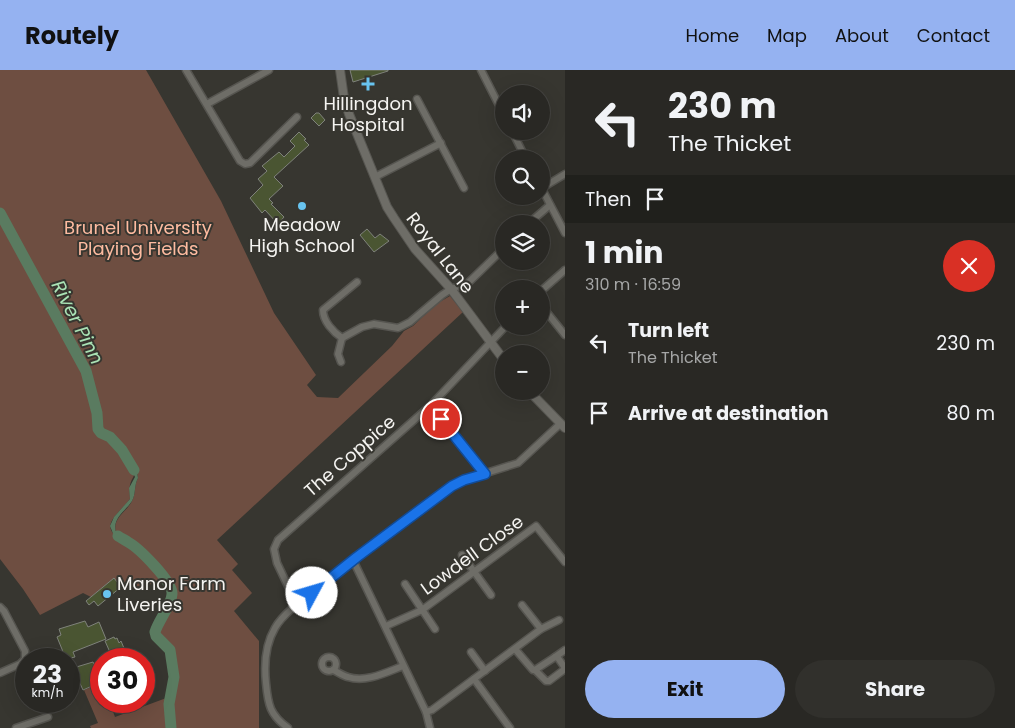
<!DOCTYPE html>
<html lang="en">
<head>
<meta charset="utf-8">
<style>
	:root { --surface:#292824; --page:#31302c; --text:#f1f3f6; --muted:#a5a6a6; --line:#454441; --accent:#95b2f1 }
	body { margin:0; font-family:Poppins,sans-serif; background:var(--page); color:var(--text); height:100vh; display:flex; flex-direction:column; font-size:19px; white-space:nowrap }
	* { box-sizing:border-box; margin:0 }
	p { font-size:16px; color:var(--muted) }
	.icon { flex:none; width:28px; height:28px; fill:none; stroke:currentColor; stroke-width:2; stroke-linecap:round; stroke-linejoin:round }
	.map { position:relative; flex:1; overflow:hidden }
	.sheet { display:flex; flex-direction:column; background:var(--surface); width:450px }
	.sheet>* { flex:none }
	.guide { background:#292824; color:var(--text); overflow:hidden }
	.buttons { position:absolute; left:495px; top:15px; display:grid; gap:10px }
	.buttons a { display:grid; place-items:center; width:55px; height:55px; border-radius:50%; background:var(--surface); box-shadow:0 5px 20px #0002,0 0 0 1px var(--line); font-size:25px }
	.speed { position:absolute; left:15px; top:578px; display:flex; gap:10px; font-size:25px; font-weight:700; text-align:center }
	.speed>* { display:grid; place-content:center; width:65px; height:65px; border-radius:50%; background:var(--surface); box-shadow:0 5px 20px #0002,0 0 0 1px var(--line); line-height:1 }
	.speed small { font-size:12px; font-weight:400 }
	.speed .limit { border:8px solid #d22; background:#fff; color:#111 }
	.pin { position:absolute; display:grid; place-items:center; width:42px; height:42px; color:#fff; margin:-21px; border:2px solid #fff; border-radius:50%; box-shadow:0 1px 5px #0007 }
	.me { position:absolute; width:55px; margin:-28px; rotate:51deg; stroke-linejoin:round; filter:drop-shadow(0 0 4px #0008) }
	.turn { display:flex; align-items:center; gap:18px; height:105px; padding:0 20px; font-size:22px }
	.turn .icon { width:65px; height:65px; stroke-width:2.5 }
	.turn b { display:block; font-size:35px; line-height:42px }
	.then { display:flex; align-items:center; height:48px; padding:0 20px; background:#0003; gap:10px; font-size:19px }
	.round { display:grid; place-items:center; flex:none; width:52px; height:52px; border-radius:26px; background:var(--page) }
	.overview { display:flex; align-items:center; justify-content:space-between; height:85px; padding:0 20px }
	h1 { font-size:30px; font-weight:700; line-height:38px }
	.action { display:flex; gap:10px; margin-top:auto; padding:10px 20px }
	.action a { flex:1; height:58px; border-radius:30px; background:var(--accent); color:#111; font-size:20px; font-weight:700; line-height:58px; text-align:center }
	.action a+a { background:var(--page); color:var(--text) }
	ul { padding:0; list-style:none }
	li { display:flex; align-items:center; gap:15px; height:70px; padding:0 20px }
	li div { flex:1 }
	li b { display:block; font-size:19px }
	li em { font-style:normal }
	header { display:flex; align-items:center; gap:30px; box-sizing:border-box; height:70px; padding:0 25px; background:var(--accent); color:#111 }
	header strong { font-size:24px }
	nav { display:flex; gap:28px; margin-inline-start:auto; font-size:18px }
	main { display:flex; flex:1; min-height:0 }
	.map>svg:first-child { display:block }
</style>
</head>
<body>
<header>
<strong>Routely</strong>
<nav><a>Home</a><a>Map</a><a>About</a><a>Contact</a></nav>
</header>
<main>
<div class="map">
<svg width="565" height="658" viewBox="0 0 565 658">
	<rect width="100%" height="100%" fill="#373630"/>
	<!-- green -->
	<path fill="#6e4e41" fill-rule="evenodd" d="M0,0H146L221,131L274,243L316,305L307,315L317,327L338,328L392,276L404,261L413,256L436,234L450,226L463,242L217,470L238,494L232,500L252,523L234,541L259,571V658H91L90,656L98,653L84,620L101,613V631H109L115,647L169,627L172,606L169,581L155,569L153,562L170,524L169,517L164,512L121,519L114,508L91,527L83,523L40,545L23,519L0,489ZM130,396L136,397L138,408C134,415 136,424 132,431C126,443 110,449 117,465L129,469L126,473C96,457 116,447 130,429C130,424 129,419 130,415C132,406 138,406 130,396Z"/>
	<!-- water -->
	<path fill="#5a7b60" d="M127,388L136,397L138,408C134,415 136,424 132,431C125,442 110,449 117,465L129,469L132,475L114,466L110,456L114,447L130,429L129,418L135,407Z"/>
	<g fill="none" stroke-linecap="round" stroke-linejoin="round">
		<!-- river -->
		<g stroke="#5a7b60" stroke-width="11">
			<path d="M0,143L86,301L97,343L98,359L101,363L110,367L122,380L134,400"/>
			<path d="M118,466C121,468 125,470 128,472C139,478 173,512 172,524C172,534 158,551 155,562L156,566L170,580L174,607L169,634L171,658"/>
		</g>
	</g>
	<!-- building -->
	<g fill="#4a5532" stroke="#7f827b">
		<path d="M350,0H388V1L353,12Z"/>
		<path d="M316,43H319L325,50L319,56L311,48Z"/>
		<path d="M299,62L306,69L304,70L309,75L274,107L283,116L269,129L273,133L271,134L284,147L278,154L265,140L262,143L250,128L263,115L258,109L267,101L262,96L279,82L284,87L295,76L290,71Z"/>
		<path d="M367,159L375,168L380,164L389,171L374,182L360,165Z"/>
		<path d="M114,508L121,517L98,536L94,531L89,535L86,531Z"/>
		<path d="M85,551L88,557L99,552L106,569L73,582L75,587L66,589L57,567L61,565L59,559Z"/>
		<path d="M114,567L115,569L117,568L119,573L121,571L126,583L124,584L128,589H113L105,571Z"/>
		<path d="M93,592L99,606L101,605V612L83,620L73,598Z"/>
	</g>
	<g fill="none" stroke-linecap="round" stroke-linejoin="round">
		<!-- minor casing -->
		<g stroke="#565550" stroke-width="9">
			<g id="minor">
				<path d="M186,0L240,91L245,94L250,93L297,47"/>
				<path d="M481,0L504,45"/>
				<path d="M417,29L464,118"/>
				<path d="M207,34L269,0"/>
				<path d="M512,61L526,89"/>
				<path d="M375,107L441,73"/>
				<path d="M541,117L565,163"/>
				<path d="M542,118L565,104"/>
				<path d="M528,154L550,135"/>
				<path d="M357,212L323,240C323,251 333,262 342,268L362,257L374,254L398,258L410,252L442,225L451,219L468,213L504,178"/>
				<path d="M541,221L565,200"/>
				<path d="M541,235L565,265"/>
				<path d="M341,292L338,284L342,268"/>
				<path d="M430,336L485,404"/>
				<path d="M462,485L491,525"/>
				<path d="M353,490L426,642L430,658"/>
				<path d="M405,514L435,559"/>
				<path d="M297,535L277,493L274,479L278,470L430,336L506,256"/>
				<path d="M522,535L541,559"/>
				<path d="M0,537L4,541L25,581V589L20,594L0,603"/>
				<path d="M386,556L422,540L536,456L565,492"/>
				<path d="M515,579L533,600H535L555,587L558,588L565,598"/>
				<path d="M471,582L485,601"/>
				<circle cx="329" cy="594" r="7"/>
				<path d="M555,587L565,580"/>
				<path d="M333,600C338,602 343,606 348,607C366,613 387,602 403,596"/>
				<path d="M535,600L546,611H549L565,599"/>
				<path d="M474,609L510,658"/>
				<path d="M426,642L432,640L541,559L559,550"/>
				<path d="M16,658L48,647"/>
				<path d="M288,658C270,645 268,635 266,613C264,594 265,575 275,558C284,542 308,526 322,515C365,480 409,448 452,416L464,410L518,393L560,354"/>
			</g>
		</g>
		<!-- tertiary casing -->
		<g stroke="#565550" stroke-width="10">
			<g id="tertiary">
				<path d="M340,0L344,28L349,44L387,137L394,148L415,179L451,219L504,290"/>
				<path d="M529,321L565,358"/>
			</g>
		</g>
		<!-- minor -->
		<use href="#minor" stroke="#6e6d67" stroke-width="6"/>
		<!-- tertiary -->
		<use href="#tertiary" stroke="#6e6d67" stroke-width="8"/>
	</g>
	<g fill="none" stroke-linecap="round" stroke-linejoin="round">
		<!-- route casing -->
		<g stroke="#114b97" stroke-width="12">
			<path id="route" d="M312,523L357,487L452,416L464,410L485,404L441,349"/>
		</g>
		<!-- route -->
		<use href="#route" stroke="#1a73e8" stroke-width="9"/>
	</g>
	<!-- markers -->
	<g fill="#68c4f0" stroke="#373630" stroke-width="2">
		<path d="M365.5 6.5h5v5h5v5h-5v5h-5v-5h-5v-5h5z"/>
		<circle cx="302" cy="136" r="5"/>
		<circle cx="107" cy="524" r="5"/>
	</g>
	<g text-anchor="middle" stroke-width="4" stroke-linejoin="round" paint-order="stroke">
		<!-- poi labels -->
		<g font-size="18" fill="#f5f4f1" stroke="#373630">
			<text x="368" y="40">Hillingdon<tspan x="368" dy="21">Hospital</tspan></text>
			<text x="302" y="161">Meadow<tspan x="302" dy="21">High School</tspan></text>
			<text x="117" y="520" text-anchor="start">Manor Farm<tspan x="117" dy="21">Liveries</tspan></text>
		</g>
		<!-- park labels -->
		<g font-size="18" fill="#febba0" stroke="#373630">
			<text x="138" y="164">Brunel University<tspan x="138" dy="21">Playing Fields</tspan></text>
		</g>
		<!-- street labels -->
		<g font-size="18" fill="#f5f4f1" stroke="#373630">
			<text transform="translate(440 183) rotate(52)" y="6">Royal Lane</text>
			<text transform="translate(350 386) rotate(-41)" y="6">The Coppice</text>
			<text transform="translate(472 485) rotate(-36)" y="6">Lowdell Close</text>
		</g>
		<!-- water labels -->
		<g font-size="19" font-style="italic" fill="#aae3b5" stroke="#373630">
			<text transform="translate(78 252) rotate(63)" y="7">River Pinn</text>
		</g>
	</g>
</svg>
<div class="buttons">
<a><svg class="icon" aria-label="sound" viewBox="0 0 24 24"><path d="M4 9h4l5-4v14l-5-4H4zM17 9q2 3 0 6"/></svg></a>
<a><svg class="icon" aria-label="search" viewBox="0 0 24 24"><circle cx="10" cy="10" r="6"/><path d="M15 15l6 6"/></svg></a>
<a><svg class="icon" aria-label="layers" viewBox="0 0 24 24"><path d="M12 4l9 5-9 5-9-5zM3 14l9 5 9-5"/></svg></a>
<a>+</a>
<a>−</a>
</div>
<div class="speed"><div>23<small>km/h</small></div><div class="limit">30</div></div>
<div class="pin" style="left:441px;top:349px;background:#d93025"><svg class="icon" aria-label="arrive" viewBox="0 0 24 24"><path d="M6 21V4h12l-3 4 3 4H6"/></svg></div>
<svg class="me" style="left:312px;top:523px" viewBox="-20 -20 40 40"><circle r="19" fill="#fff"/><path d="M0-13L10 11 0 6-10 11z" fill="#1a73e8"/></svg>
</div>
<section class="sheet">
<div class="guide">
<div class="turn"><svg class="icon" aria-label="left" viewBox="0 0 24 24"><path d="M17 20v-9H6M10 6l-5 5 5 5"/></svg><div><b>230 m</b>The Thicket</div></div>
<div class="then">Then<svg class="icon" aria-label="arrive" viewBox="0 0 24 24"><path d="M6 21V4h12l-3 4 3 4H6"/></svg></div>
</div>
<div class="overview"><div><h1>1 min</h1><p>310 m · 16:59</p></div><a class="round" style="background:#d93025;color:#fff"><svg class="icon" aria-label="close" viewBox="0 0 24 24"><path d="M6 6l12 12M18 6L6 18"/></svg></a></div>
<ul>
<li><svg class="icon" aria-label="left" viewBox="0 0 24 24"><path d="M17 20v-9H6M10 6l-5 5 5 5"/></svg><div><b>Turn left</b><p>The Thicket</p></div><em>230 m</em></li>
<li><svg class="icon" aria-label="arrive" viewBox="0 0 24 24"><path d="M6 21V4h12l-3 4 3 4H6"/></svg><div><b>Arrive at destination</b></div><em>80 m</em></li>
</ul>
<div class="action"><a>Exit</a><a>Share</a></div>
</section>
</main>
</body>
</html>
